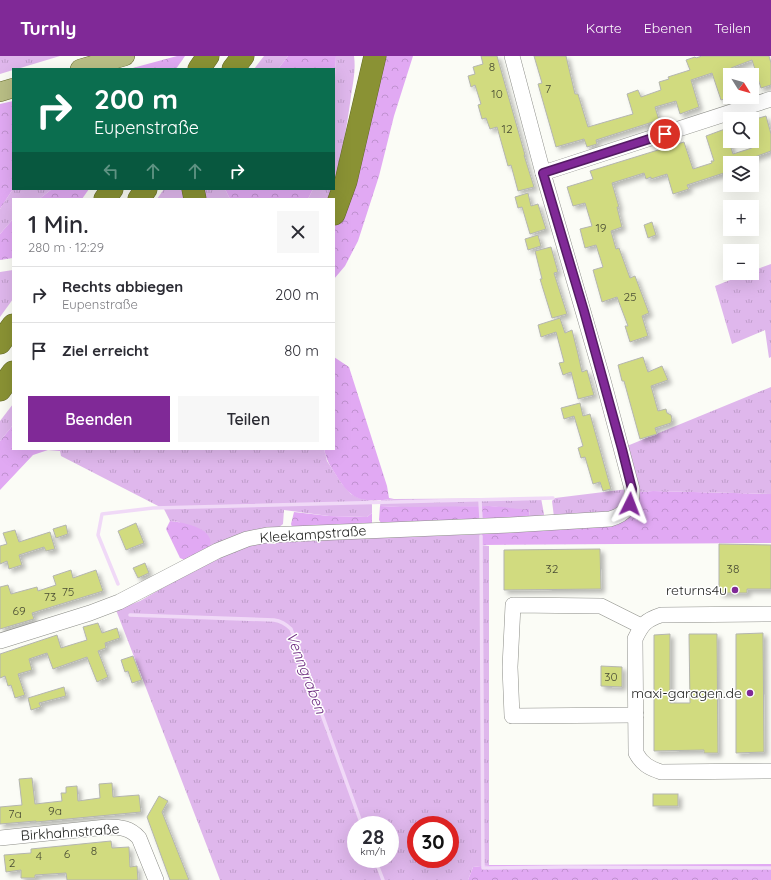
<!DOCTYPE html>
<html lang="de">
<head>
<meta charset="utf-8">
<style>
	:root { --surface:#fff; --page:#f7f7f7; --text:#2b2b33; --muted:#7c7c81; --line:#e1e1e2; --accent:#802997 }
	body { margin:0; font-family:Quicksand,sans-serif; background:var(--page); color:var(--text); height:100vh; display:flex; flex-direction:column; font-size:15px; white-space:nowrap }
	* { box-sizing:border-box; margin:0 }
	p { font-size:13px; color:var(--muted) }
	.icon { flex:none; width:22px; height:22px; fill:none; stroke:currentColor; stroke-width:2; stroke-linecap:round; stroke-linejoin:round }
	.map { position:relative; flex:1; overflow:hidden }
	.details { position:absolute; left:12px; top:142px; width:323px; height:252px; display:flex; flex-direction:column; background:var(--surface); border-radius:0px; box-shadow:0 4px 16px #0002 }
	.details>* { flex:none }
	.guide { position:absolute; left:12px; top:12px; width:323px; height:122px; border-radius:0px; box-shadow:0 4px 16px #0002; background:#0b6e4f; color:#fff; overflow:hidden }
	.needle { width:26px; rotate:127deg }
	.tools { position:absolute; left:723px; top:12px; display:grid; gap:8px }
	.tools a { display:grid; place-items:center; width:36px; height:36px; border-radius:0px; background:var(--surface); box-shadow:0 4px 16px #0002; font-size:20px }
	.speed { position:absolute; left:347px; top:760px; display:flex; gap:8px; font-size:20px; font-weight:700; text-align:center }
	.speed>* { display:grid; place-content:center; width:52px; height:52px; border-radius:50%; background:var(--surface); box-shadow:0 4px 16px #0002; line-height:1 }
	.speed small { font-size:10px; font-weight:400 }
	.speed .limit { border:6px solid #d22; background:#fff; color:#111 }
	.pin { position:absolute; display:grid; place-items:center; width:34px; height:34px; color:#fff; margin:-17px; border:2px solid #fff; border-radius:50%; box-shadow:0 1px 4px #0007 }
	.me { position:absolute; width:44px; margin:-22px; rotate:3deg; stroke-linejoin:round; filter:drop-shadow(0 0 3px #0008) }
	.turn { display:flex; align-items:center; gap:14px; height:84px; padding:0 16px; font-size:18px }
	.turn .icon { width:52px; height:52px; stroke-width:2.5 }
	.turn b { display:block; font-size:28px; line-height:34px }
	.lanes { display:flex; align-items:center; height:38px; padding:0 16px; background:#0003; justify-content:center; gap:20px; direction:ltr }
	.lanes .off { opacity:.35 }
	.round { display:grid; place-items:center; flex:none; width:42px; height:42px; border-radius:0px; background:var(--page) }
	.overview { display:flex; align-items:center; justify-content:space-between; height:68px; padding:0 16px }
	h1 { font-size:24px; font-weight:600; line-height:30px }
	.button { display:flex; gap:8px; margin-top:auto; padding:8px 16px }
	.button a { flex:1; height:46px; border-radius:0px; background:var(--accent); color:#fff; font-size:16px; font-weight:600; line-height:46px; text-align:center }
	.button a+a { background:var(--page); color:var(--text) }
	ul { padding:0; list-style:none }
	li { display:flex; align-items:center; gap:12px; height:56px; padding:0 16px; border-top:1px solid var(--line) }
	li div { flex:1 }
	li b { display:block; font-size:15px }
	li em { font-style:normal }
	header { display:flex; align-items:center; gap:24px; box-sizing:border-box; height:56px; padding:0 20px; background:var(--accent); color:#fff }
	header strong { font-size:19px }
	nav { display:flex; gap:22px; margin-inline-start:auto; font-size:14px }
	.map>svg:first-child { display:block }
</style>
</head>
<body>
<header>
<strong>Turnly</strong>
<nav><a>Karte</a><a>Ebenen</a><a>Teilen</a></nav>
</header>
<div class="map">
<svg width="771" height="824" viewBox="0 0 771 824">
	<defs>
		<pattern id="grass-tufts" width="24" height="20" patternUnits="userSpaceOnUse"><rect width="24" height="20" fill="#dfb7ec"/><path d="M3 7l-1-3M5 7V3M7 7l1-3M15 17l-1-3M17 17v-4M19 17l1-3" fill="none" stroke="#bf9dca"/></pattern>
		<pattern id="forest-crowns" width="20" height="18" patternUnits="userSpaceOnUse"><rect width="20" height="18" fill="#e1a9f3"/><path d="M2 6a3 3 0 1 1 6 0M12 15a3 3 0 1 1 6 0" fill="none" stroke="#c091d0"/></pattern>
		<filter id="shadow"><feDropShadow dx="3.5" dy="3.5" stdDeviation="2" flood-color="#0004"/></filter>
	</defs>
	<rect width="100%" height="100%" fill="#fbfcf6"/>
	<!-- grass -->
	<g fill="url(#grass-tufts)" fill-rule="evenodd">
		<path d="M0,0H60L17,13H13V14L0,18Z"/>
		<path d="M264,0H288L278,13H254Z"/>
		<path d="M336,0H354C356,13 353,27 351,40C347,70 342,99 334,128V42Z"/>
		<path d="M13,133H52L39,143H13V163L0,178V153Z"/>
		<path d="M164,133H189L191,143H157Z"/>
		<path d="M202,133H225L230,143H204Z"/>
		<path d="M313,133H332L330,143H308Z"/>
		<path d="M771,208V301L769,302L765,274L732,288L715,230L748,217H752V215Z"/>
		<path d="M13,214V243L0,261V216Z"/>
		<path d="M771,331V438L653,435L638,436L627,390Z"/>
		<path d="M13,348V369L0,385V365Z"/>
		<path d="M61,393H324L327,405L342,428L351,438L359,442L371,445L372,449V457L367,461L329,460L284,454L283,468L278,472L207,495L179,466L170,465L164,453L61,400L60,395Z"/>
		<path d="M628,433L618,456L554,461L552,445L555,442Z"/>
		<path d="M541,442L544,458V462L530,461L529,453L518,454L492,450L420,452L380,450L381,444L394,443Z"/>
		<path d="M482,478L481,489L489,490V809L473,811L468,824H220L116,554L140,545L190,516L205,506L258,486L275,488L279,485ZM356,769H390V803H356ZM416,769H450V803H416Z"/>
	</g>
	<!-- forest -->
	<g fill="url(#forest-crowns)">
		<path d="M177,0H185L176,13H129Z"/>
		<path d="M288,0H336L334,42V13H278Z"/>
		<path d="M382,0H413L394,60L379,120L358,185L345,210L334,223V170L346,149Z"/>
		<path d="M13,45V133L0,153V48Z"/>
		<path d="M52,133H89L82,143H39Z"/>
		<path d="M225,133H313L308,143H230Z"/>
		<path d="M13,163V202L0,204V178Z"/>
		<path d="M334,301L349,311L387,430L389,442L394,443C363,446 353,447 336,419C330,410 326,403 324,393H334Z"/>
		<path d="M13,369V393H61L60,395L48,394L33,399L0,434V385Z"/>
		<path d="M653,435L771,438V487L481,489L482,475L619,467L638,436Z"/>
		<path d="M380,450C417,452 453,450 489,450C503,450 515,454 529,453L530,461L381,467L379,464Z"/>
		<path d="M294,456L329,460L367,461L372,457V467L371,468L292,471L291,468Z"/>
		<path d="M170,465C183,466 218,473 209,492L187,505L180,502L166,473Z"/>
		<path d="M771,808V824H468L473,811L489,809Z"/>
	</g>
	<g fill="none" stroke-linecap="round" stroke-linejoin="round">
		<!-- stream -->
		<g stroke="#f0d9f7" stroke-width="3.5">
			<path d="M480,445L481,463"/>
			<path d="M481,480L483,812L564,811L771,812"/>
			<path d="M118,528L98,479L102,458L153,452L553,442"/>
			<path d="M130,559L274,564C281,565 285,567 291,573L362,769"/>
			<path d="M375,803L383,824"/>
		</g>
	</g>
	<!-- building -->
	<g fill="#d1db7f" stroke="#b4b5b0" filter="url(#shadow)">
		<path d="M481,0H497L525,99H524L534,131L518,135L511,109L508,110L497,71L490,73L486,62L482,63L478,49L481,48L475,29L471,31L468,20L475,18L473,11L483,8Z"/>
		<path d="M534,0H566L575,38H578L588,71L633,58L627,38L638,34L641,41L661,34L659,26L669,23L668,21L690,14L686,4L695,1L696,2L702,0H769L771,7V29L761,32L752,4L731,12L733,17L730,18V41L721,44L712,17L691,24L699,51L680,58L676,45L655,51L659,64L596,84L597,88L587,91L584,83L556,91L538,28L542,27Z"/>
		<path d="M766,60L771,78V95L752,102L753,107H730V115L687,129L689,133L673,138L667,118L651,123V121L646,123L644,117L612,127L619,151H617L622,171L611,175L616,193L619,192L630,222L635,220L649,257L642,260L648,280L630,286L625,270H628L617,241L602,246L593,214L603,211L596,189L585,192L580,173L592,170L585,147L573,150L567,131L593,123L590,115L684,86L693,113L712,107L711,105H714L706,80L725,73L733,98L752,92L750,85H752V64Z"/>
		<path d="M528,137L531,150L538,148L546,173L530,178L522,151L518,152L515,141Z"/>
		<path d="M652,166L656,179L648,182L644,169Z"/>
		<path d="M538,179L541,190L528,194L525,183Z"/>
		<path d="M551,191L558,216L554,217L567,258L552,262L540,223H542L535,195Z"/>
		<path d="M560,262L565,277L572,274L578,298L582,316L587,314L594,339L578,343L571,316L563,319L559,307L564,306L556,276L541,281L538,269Z"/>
		<path d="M643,301L648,316L662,310L668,324L651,330L658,355L666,353L667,357L671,359L672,363L671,367L655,372L657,378L640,383L624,325H622L618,309Z"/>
		<path d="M580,347L583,360L590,358L611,433L603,435L600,426L593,428L585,401L581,402L578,392L583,390L574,360L564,363L561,352Z"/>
		<path d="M136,467L144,487L126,494L118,475Z"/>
		<path d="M66,469L68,478L56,482L53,473Z"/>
		<path d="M15,474L19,486L50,476L55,493L46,495L44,491L19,499L22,509L9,513L7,505L0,508V490L7,488L3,477Z"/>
		<path d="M719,488L771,489V533H747V537H719Z"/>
		<path d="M600,493L601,533L504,534V494Z"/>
		<path d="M145,507L149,517L138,522L133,512Z"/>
		<path d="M71,514L73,522L96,514L103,535L32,557L34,563L0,573V531L8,529L11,538L37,531L38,535L56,529L53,520Z"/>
		<path d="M98,567L102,577L117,572L120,582L105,587L106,592L98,595L108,621L97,626L87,601L53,613L47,597L29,603L32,614L18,618L25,639L15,642L11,629L8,630L5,620L0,622V598L57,579L61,592L87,584L83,571Z"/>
		<path d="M763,577L764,696L736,697V578Z"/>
		<path d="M670,578V647H690L689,578H717L718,697H704V694L654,695V579Z"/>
		<path d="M133,600L142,624L132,627L128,615L125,616L121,604Z"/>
		<path d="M601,610L622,611V631L601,630Z"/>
		<path d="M64,631L66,640L39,647L41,651L31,654L28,642Z"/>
		<path d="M32,722L35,748L62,745L61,737H66V731L77,730L78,745L100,742L99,728L112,727L113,741L139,739L141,756L36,766V765L0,768V751L22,749L19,723Z"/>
		<rect x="653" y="738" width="25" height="12"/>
		<path d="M159,740L168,745L162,756L189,824H170L147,761Z"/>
		<path d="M111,785L112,792L129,791L130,811L137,810L138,824H67L66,817L35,819V822H21V814L6,816L4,799L31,797V793Z"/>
	</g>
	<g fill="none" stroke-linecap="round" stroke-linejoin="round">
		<!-- minor casing -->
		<g stroke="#8d8e89" stroke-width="16">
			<g id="minor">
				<path d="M543,117L771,43"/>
				<path d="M771,558L661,559C646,564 642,568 635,583L636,697C642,708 649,712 661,716L771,715"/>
				<path d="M0,585L90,557L119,546L217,495L247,483L267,479L510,469L610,463C625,459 633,449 632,433L603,324L543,117L512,0"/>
				<path d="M636,659L512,660L510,611L513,549L601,550L641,570"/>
				<path d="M0,782L107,771C121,771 130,772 139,782L156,824"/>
			</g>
		</g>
		<!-- major casing -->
		<g stroke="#64692b" stroke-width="20">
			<g id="major">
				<path d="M80,13L125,0"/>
				<path d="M0,36L13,32"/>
			</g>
		</g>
		<!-- highway casing -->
		<g stroke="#64692b" stroke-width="23">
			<g id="highway">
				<path d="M199,13L208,0"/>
				<path d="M233,13L243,0"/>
				<path d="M193,133L195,143"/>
				<path d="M105,143L112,133"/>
				<path d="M139,143L146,133"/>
				<path d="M334,158L346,125L375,0"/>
				<path d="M0,287L13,269"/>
				<path d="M0,334L13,316"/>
			</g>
		</g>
		<!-- minor -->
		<use href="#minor" stroke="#fff" stroke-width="15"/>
		<!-- major -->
		<use href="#major" stroke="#b9be85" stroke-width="19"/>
		<!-- highway -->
		<use href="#highway" stroke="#8a9234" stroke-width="22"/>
	</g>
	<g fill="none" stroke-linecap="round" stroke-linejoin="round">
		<!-- route casing -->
		<g stroke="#531b62" stroke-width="10">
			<path id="route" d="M630,448L632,433L622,393L584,255L543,117L665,78"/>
		</g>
		<!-- route -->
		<use href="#route" stroke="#802997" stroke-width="7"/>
	</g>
	<!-- markers -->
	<g fill="#802997" stroke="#fff" stroke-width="1.5">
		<circle cx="735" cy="534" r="4"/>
		<circle cx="750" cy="637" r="4"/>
	</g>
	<g text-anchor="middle" stroke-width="3" stroke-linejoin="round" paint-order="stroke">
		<!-- number labels -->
		<g font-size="12" fill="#494c34">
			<text x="492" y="15">8</text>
			<text x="548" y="37">7</text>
			<text x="497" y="42">10</text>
			<text x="507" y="77">12</text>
			<text x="601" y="176">19</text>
			<text x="630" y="245">25</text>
			<text x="552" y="517">32</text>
			<text x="733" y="517">38</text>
			<text x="68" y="540">75</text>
			<text x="50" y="545">73</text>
			<text x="19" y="559">69</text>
			<text x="611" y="625">30</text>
			<text x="55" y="759">9a</text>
			<text x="15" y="762">7a</text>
			<text x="94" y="799">8</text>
			<text x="67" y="802">6</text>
			<text x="39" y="804">4</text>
			<text x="12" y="811">2</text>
		</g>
		<!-- street labels -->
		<g font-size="14" fill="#1c1d1b" stroke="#fff">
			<text transform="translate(313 478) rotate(-4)" y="5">Kleekampstraße</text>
			<text transform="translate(70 776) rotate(-4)" y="5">Birkhahnstraße</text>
		</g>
		<!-- poi labels -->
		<g font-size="14" fill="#1c1d1b" stroke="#fff" text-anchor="end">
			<text x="727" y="539">returns4u</text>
			<text x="742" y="642">maxi-garagen.de</text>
		</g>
		<!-- water labels -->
		<g font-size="15" font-style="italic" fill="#6e2d81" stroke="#fff">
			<text transform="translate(306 617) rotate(69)" y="5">Venngraben</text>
		</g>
	</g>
</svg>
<div class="tools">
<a><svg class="needle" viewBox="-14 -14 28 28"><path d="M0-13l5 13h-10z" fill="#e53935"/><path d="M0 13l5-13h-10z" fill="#7c7c81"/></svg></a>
<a><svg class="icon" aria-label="search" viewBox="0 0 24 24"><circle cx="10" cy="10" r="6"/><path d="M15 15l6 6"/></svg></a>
<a><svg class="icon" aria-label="layers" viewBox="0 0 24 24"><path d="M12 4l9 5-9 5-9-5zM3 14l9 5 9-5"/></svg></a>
<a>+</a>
<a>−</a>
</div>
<div class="speed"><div>28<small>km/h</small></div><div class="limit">30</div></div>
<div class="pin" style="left:665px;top:78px;background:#d93025"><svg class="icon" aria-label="arrive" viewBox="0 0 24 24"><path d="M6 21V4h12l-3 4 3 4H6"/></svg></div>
<svg class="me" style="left:630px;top:448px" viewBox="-20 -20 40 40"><path d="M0-17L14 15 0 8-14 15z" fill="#802997" stroke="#fff" stroke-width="4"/></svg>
<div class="guide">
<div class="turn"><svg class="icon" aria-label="right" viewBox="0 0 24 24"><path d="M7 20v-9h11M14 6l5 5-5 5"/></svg><div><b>200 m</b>Eupenstraße</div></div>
<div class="lanes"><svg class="icon off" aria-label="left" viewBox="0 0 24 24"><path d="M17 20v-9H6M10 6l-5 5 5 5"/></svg><svg class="icon off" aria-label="ahead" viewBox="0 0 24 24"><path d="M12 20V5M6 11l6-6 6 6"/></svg><svg class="icon off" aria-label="ahead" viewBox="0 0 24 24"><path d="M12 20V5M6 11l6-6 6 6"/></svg><svg class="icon" aria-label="right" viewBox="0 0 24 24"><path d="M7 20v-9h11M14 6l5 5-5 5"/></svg></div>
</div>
<section class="details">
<div class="overview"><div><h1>1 Min.</h1><p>280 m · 12:29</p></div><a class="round"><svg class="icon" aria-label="close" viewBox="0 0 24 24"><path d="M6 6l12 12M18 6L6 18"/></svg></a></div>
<ul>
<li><svg class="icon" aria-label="right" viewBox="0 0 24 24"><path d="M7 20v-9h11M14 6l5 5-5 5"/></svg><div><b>Rechts abbiegen</b><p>Eupenstraße</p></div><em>200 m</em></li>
<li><svg class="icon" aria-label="arrive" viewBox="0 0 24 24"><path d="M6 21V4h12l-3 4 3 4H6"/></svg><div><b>Ziel erreicht</b></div><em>80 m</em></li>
</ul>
<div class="button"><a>Beenden</a><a>Teilen</a></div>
</section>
</div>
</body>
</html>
